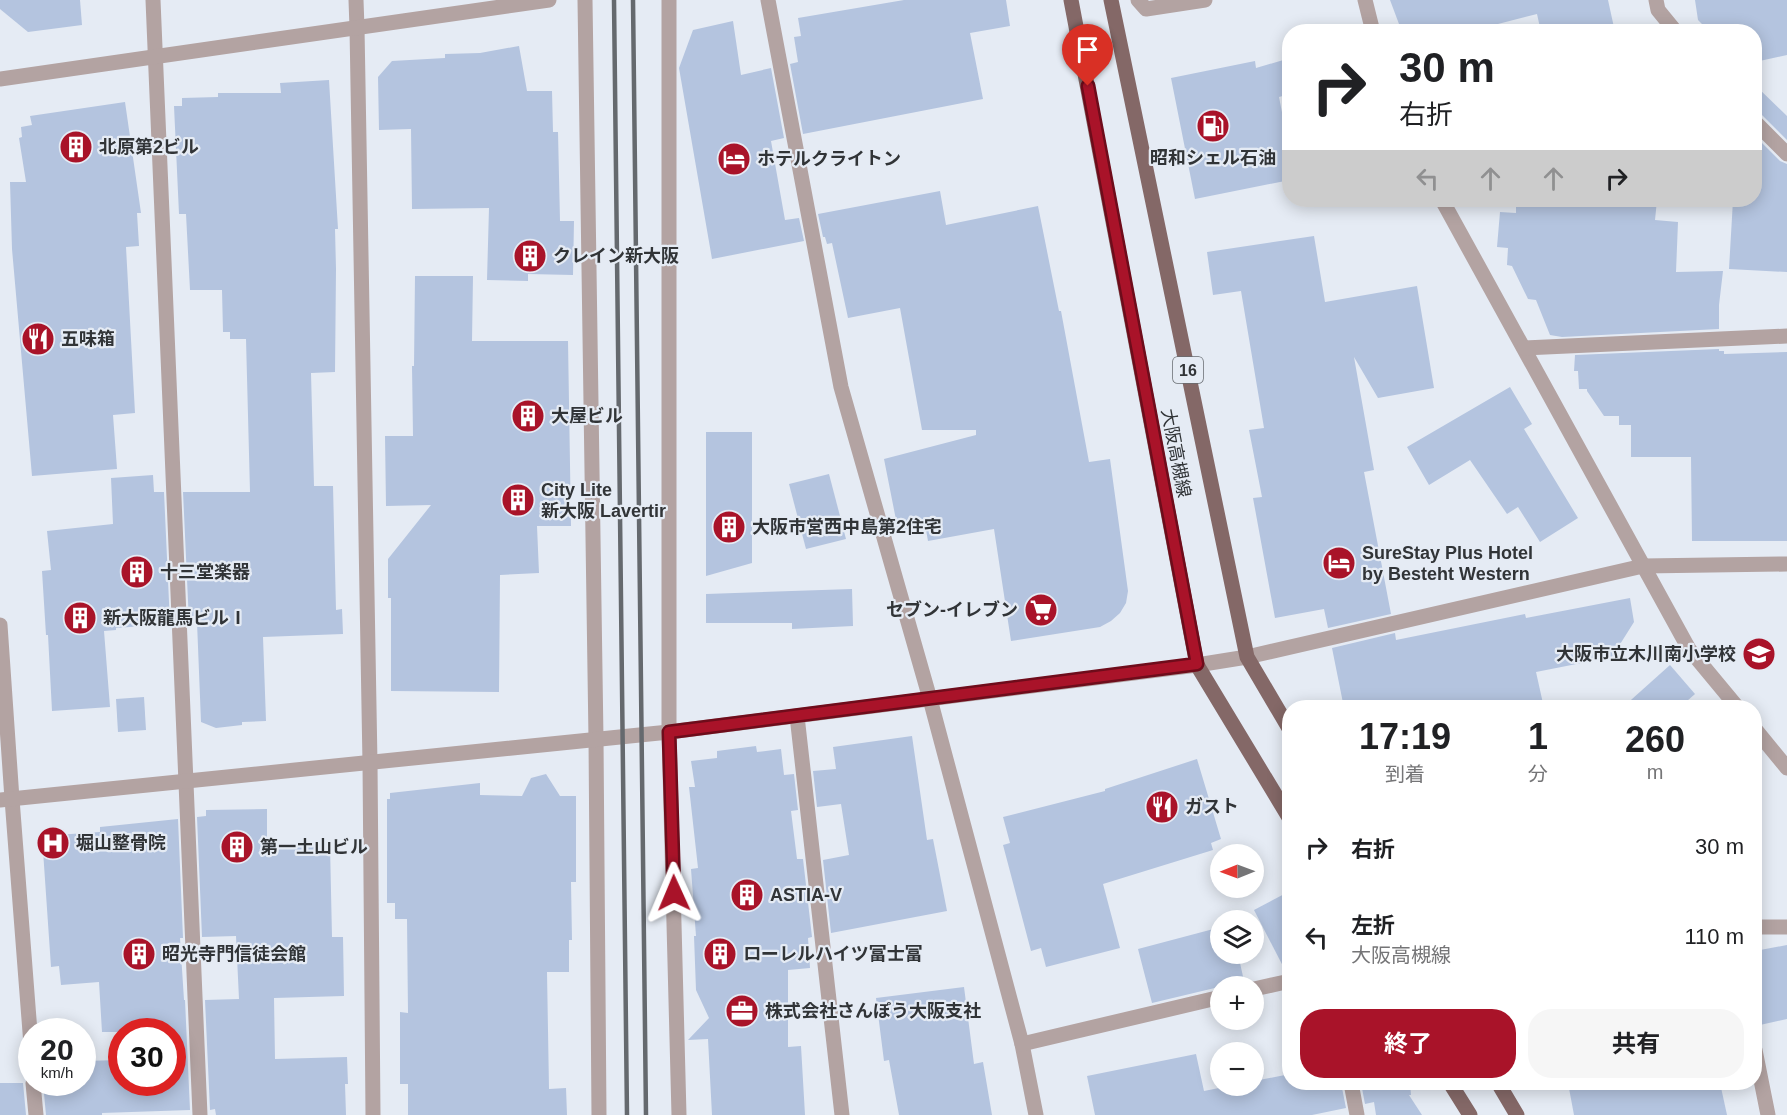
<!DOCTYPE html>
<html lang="ja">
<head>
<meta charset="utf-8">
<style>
	:root { --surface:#fff; --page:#f6f6f6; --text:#202124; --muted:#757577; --accent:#a91329 }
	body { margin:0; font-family:Arial,"Noto Sans JP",sans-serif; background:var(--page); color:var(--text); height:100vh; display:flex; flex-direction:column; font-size:22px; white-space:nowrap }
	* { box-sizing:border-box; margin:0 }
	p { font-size:20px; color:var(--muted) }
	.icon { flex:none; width:33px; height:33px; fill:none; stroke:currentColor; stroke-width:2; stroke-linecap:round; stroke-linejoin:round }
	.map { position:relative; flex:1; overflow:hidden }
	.details { position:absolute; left:1282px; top:700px; width:480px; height:390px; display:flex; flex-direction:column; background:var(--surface); border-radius:24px; box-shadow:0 3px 15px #0003 }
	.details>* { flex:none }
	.hud { position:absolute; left:1282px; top:24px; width:480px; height:183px; border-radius:24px; box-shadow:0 3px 15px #0003; background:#fff; color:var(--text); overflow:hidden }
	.needle { width:39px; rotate:269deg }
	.controls { position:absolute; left:1210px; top:844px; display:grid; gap:12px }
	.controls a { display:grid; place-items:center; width:54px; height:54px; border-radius:50%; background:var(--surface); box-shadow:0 3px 15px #0003; font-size:30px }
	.speed { position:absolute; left:18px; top:1018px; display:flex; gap:12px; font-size:30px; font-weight:700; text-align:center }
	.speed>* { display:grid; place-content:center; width:78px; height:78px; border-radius:50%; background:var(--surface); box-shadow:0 3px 15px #0003; line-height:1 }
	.speed small { font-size:15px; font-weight:400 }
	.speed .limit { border:9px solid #d22; background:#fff; color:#111 }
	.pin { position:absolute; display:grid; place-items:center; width:51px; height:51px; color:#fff; margin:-62px -26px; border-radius:50% 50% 50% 0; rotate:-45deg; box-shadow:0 0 6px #0007 }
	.pin .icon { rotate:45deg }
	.me { position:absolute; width:66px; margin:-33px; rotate:359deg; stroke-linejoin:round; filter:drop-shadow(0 0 4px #0008) }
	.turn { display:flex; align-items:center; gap:21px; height:126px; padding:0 18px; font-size:27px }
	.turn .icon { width:78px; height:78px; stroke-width:2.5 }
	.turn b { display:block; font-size:42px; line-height:51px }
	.lanes { display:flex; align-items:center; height:57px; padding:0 18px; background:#0003; justify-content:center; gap:30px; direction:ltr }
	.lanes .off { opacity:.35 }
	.eta { display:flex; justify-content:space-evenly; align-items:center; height:102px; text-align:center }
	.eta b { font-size:36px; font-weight:700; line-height:42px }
	.cta { display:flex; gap:12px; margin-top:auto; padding:12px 18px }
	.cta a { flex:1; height:69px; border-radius:24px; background:var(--accent); color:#fff; font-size:24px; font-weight:700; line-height:69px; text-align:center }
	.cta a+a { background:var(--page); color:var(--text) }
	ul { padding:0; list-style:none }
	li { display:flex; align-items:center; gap:18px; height:90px; padding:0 18px }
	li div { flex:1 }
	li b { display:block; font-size:22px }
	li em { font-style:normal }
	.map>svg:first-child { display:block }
</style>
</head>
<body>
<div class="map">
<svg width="1787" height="1115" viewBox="0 0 1787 1115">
	<rect width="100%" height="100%" fill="#e5ebf4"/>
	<!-- building -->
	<g fill="#b4c4df">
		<path d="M0,0H80L82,25L28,32L0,9Z"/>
		<path d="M904,0H1006L1010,26L970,33L983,99L803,134L790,64L798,62L794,37L801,36L798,18Z"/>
		<path d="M1390,0H1608L1615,32H1541L1537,14L1467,32H1402Z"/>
		<path d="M1695,0H1787V55L1755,62V32H1710L1698,20Z"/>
		<path d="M733,21L741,75L771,68L784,138L771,141L785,220L799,218L804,241L712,259L679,68L693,30Z"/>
		<path d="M519,46L527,91H552L553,132H558L560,221H574L573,275L528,274V281L487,280L489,208L412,209L411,129L379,130L378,77L392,61L445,58V54L480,53Z"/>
		<path d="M1290,58V94L1279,97L1290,153V180L1195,199L1171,78L1255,61L1256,68Z"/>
		<path d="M329,80L338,229H335L336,269L335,372L311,373L314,486H333L336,610L342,609L343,634L263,637L266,721L242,722V725L216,728L201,722L197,622H189L183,492H250L246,339H230V332H223L222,290H190L186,214H179L174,106H182V98L218,97V93H281L280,83Z"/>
		<path d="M1755,85L1787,116V140L1762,115L1755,112Z"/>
		<path d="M125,102L141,213H137L139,246L126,247L135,413L113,415L117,469L32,476L12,249L10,182H26L19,138L22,137L21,127L32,125L30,116Z"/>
		<path d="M1755,136L1780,161L1787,164V272L1729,269L1733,200H1755Z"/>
		<path d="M940,191L946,225L1038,206L1059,311H1061L1089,462L1110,459L1128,591L1126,603L1120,613L1111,621L1100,627L1011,641L994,529L928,541L926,530L899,535L884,459L976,435V430H922L900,308L848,318L832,243L827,244L825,237H823L818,214Z"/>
		<path d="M1516,200H1657L1655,220L1678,222L1676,272L1723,271L1719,305V329L1562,337L1550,335L1536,300L1528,299L1512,266L1507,265L1508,248L1497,247L1500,212L1516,213Z"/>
		<path d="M1314,236L1325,302L1417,286L1434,388L1378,398L1354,357L1374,470L1364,472L1391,614L1328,628L1324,609L1275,618L1253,498L1262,497L1249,430L1264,428L1241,291L1213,295L1207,252Z"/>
		<path d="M415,276H473L472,341H568L571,526H537L539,573L500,575L499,692L391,691V598H388V559L431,505L386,506L385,436H413L412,366H414Z"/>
		<path d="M1719,349V351H1724V354L1787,352V541H1692L1691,457H1631V425H1619V416H1604L1587,391V389H1579L1578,371H1574L1575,355Z"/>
		<path d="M1510,387L1532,424L1524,429L1578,518L1540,542L1518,507L1507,514L1470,460L1429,485L1407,447Z"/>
		<path d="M706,432H752V563L706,576Z"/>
		<path d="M829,474L846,539L806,549L789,484Z"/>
		<path d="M153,475L154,492H164L170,624L116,628V630L104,631L110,707L52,711L48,635H46L42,571L51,570L47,531L113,524L111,478Z"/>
		<path d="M852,589L853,626L792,629V623H706V594Z"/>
		<path d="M1630,598L1634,622L1612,657L1536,672L1544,708H1344L1332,648L1395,633L1396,640L1525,614L1526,618Z"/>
		<path d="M1670,665L1695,694L1679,708H1622Z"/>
		<path d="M144,697L146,730L118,732L116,699Z"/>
		<path d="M912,736L927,840L933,839L947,911L831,933L823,860L849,855L841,804L817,807L813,771L836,769L833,747Z"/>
		<path d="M756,746L757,752L781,749L784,775L794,774L798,810L791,811L797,859H803L812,937L808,938L810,968L788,970V1047L801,1046L805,1115H712L708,1039L688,1040L709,1018L696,990L694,936H696L691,869L698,868L689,787H695L691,761L717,758V751Z"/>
		<path d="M1197,759L1221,839L1211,843L1213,850L1103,884L1120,948L1046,967L1041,948L1031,951L1003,845L1010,843L1003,817L1105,791V789Z"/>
		<path d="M546,774L560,796H576V882H571L572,940H569V972H547L549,1089L566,1088L567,1115H408V1084H400V1012L408,1013L407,919H395V903H387V799H390V793L480,783V795L522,796L531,778Z"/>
		<path d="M267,809V846L330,845L332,937H343L344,996L274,998L275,1059L347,1057L348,1084H345L346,1115H216L215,1109L210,1110L205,1000L239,999L236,936L202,937L197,817L206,816V810Z"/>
		<path d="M178,819L183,938H180L184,1000H185L190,1110L102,1113V1115H46L43,1083H82V1061L122,1060V1083H172V1032H102L99,982L61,985L59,966L51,967L42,836L100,832V827Z"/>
		<path d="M1290,891V971L1286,972L1254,910Z"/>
		<path d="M1221,927V954H1238L1244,981L1152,1003L1138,949Z"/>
		<path d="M1787,945V1019L1760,1025L1755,997V951Z"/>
		<path d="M964,987L974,1064L983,1062L992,1115H899L889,1060L884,1061L876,998Z"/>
		<path d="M1196,1054L1204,1091L1229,1086H1254V1081L1290,1074V1083H1341L1346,1108L1312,1115H1095L1087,1076Z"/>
		<path d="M0,1083H23L26,1115H0Z"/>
		<path d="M1361,1083H1410L1411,1095H1409L1422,1115H1376L1374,1102L1365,1104Z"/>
		<path d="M1568,1083H1720L1727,1115H1574Z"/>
	</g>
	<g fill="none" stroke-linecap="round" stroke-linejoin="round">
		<!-- minor -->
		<g stroke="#b3a3a2" stroke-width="15">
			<path d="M153,0L200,1115"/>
			<path d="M585,0L596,739L599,1115"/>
			<path d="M669,0V732L679,1115"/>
			<path d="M768,0L841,387L930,699L1022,1044L1036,1115"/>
			<path d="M1138,0L1146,9L1205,0"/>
			<path d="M1365,0L1373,32"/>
			<path d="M1656,0L1658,10L1676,32"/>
			<path d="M357,28L370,763L373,1115"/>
			<path d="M1755,122L1787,154"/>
			<path d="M1442,200L1689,649L1738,708"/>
			<path d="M1524,348L1787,336"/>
			<path d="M1197,665L1247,657L1643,566L1787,564"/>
			<path d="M797,716L842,1115"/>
			<path d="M1755,729L1787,768"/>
			<path d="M12,799L32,1058"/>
			<path d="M1755,927H1787"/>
			<path d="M1254,989L1290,981"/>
			<path d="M1022,1044L1221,997"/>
			<path d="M1755,1050L1768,1115"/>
			<path d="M33,1083L36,1115"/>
			<path d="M1351,1083L1357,1115"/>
		</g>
		<!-- tertiary -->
		<g stroke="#b3a3a2" stroke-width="15">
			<path d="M356,0L357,28"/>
			<path d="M0,79L549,0"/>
			<path d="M0,625L12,799"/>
			<path d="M0,800L669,732L1197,665"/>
		</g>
		<!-- primary -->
		<g stroke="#846867" stroke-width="15">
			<path d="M1071,0L1197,665L1290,819"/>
			<path d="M1111,0L1247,657L1290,730"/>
			<path d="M1450,1083L1470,1115"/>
			<path d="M1498,1083L1517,1115"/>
		</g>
		<!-- rail -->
		<g stroke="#65696e" stroke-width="4.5">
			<path d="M614,0L627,1115"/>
			<path d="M633,0L646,1115"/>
		</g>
	</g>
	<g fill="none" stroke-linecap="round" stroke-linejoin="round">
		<!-- route casing -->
		<g stroke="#6e0c1b" stroke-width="15">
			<path id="route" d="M674,893L669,732L1197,664L1088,86"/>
		</g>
		<!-- route -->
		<use href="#route" stroke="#a91329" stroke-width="10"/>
	</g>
	<!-- icons -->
	<defs>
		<g id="fuel-disc" transform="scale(1.725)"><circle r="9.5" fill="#a91329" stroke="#e5ebf4"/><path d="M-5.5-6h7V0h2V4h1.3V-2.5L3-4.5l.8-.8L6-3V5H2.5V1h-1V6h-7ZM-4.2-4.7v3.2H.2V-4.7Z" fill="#fff"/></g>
		<g id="building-disc" transform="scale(1.725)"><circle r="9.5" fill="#a91329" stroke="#e5ebf4"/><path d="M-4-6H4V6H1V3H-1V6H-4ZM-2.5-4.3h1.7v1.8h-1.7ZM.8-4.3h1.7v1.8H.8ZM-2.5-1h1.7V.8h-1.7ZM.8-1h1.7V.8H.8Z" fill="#fff"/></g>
		<g id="hotel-disc" transform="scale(1.725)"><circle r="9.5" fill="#a91329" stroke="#e5ebf4"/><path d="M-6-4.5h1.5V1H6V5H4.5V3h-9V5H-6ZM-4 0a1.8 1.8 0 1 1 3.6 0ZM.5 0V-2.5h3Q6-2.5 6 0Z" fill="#fff"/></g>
		<g id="restaurant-disc" transform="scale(1.725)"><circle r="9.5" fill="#a91329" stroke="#e5ebf4"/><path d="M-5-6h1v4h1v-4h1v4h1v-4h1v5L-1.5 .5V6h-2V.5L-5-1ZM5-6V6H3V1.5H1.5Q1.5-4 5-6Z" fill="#fff"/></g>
		<g id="supermarket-disc" transform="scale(1.725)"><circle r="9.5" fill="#a91329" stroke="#e5ebf4"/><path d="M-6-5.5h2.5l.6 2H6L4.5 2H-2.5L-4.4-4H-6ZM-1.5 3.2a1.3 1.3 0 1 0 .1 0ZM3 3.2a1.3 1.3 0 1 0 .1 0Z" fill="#fff"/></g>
		<g id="school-disc" transform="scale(1.725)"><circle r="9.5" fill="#a91329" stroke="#e5ebf4"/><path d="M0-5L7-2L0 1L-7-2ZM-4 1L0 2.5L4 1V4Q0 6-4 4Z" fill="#fff"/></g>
		<g id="hospital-disc" transform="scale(1.725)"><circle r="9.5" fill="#a91329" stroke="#e5ebf4"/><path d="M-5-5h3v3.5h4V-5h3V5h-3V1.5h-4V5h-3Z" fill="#fff"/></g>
		<g id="office-disc" transform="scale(1.725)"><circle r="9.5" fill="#a91329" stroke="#e5ebf4"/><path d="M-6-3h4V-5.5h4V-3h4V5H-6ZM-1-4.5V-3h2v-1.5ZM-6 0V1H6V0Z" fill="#fff"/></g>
	</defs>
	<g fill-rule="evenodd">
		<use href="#fuel-disc" x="1213" y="126"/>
		<use href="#building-disc" x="76" y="147"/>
		<use href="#hotel-disc" x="734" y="159"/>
		<use href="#building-disc" x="530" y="256"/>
		<use href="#restaurant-disc" x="38" y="339"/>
		<use href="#building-disc" x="528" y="416"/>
		<use href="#building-disc" x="518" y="500"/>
		<use href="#building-disc" x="729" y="527"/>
		<use href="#hotel-disc" x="1339" y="563"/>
		<use href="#building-disc" x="137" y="572"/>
		<use href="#supermarket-disc" x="1041" y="610"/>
		<use href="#building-disc" x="80" y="618"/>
		<use href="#school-disc" x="1759" y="654"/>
		<use href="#restaurant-disc" x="1162" y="807"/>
		<use href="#hospital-disc" x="53" y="843"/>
		<use href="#building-disc" x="237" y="847"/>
		<use href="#building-disc" x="747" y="895"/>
		<use href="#building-disc" x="139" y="954"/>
		<use href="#building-disc" x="720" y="954"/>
		<use href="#office-disc" x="742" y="1011"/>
	</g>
	<g text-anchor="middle" stroke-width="4.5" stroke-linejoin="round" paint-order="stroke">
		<!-- shield labels -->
		<rect fill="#e5ebf4" stroke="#676b70" stroke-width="1.5" x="1173" y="357" width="30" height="26" rx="4.5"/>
		<g font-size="16" font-weight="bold" fill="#313437">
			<text x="1188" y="376">16</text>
		</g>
		<!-- poi labels -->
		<g font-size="18" font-weight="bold" fill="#313437" stroke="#e5ebf4" text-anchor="start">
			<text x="99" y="153">北原第2ビル</text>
			<text x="1213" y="164" text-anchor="middle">昭和シェル石油</text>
			<text x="757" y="165">ホテルクライトン</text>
			<text x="553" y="262">クレイン新大阪</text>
			<text x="61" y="345">五味箱</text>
			<text x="551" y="422">大屋ビル</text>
			<text x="541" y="496">City Lite<tspan x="541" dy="21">新大阪 Lavertir</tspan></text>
			<text x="752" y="533">大阪市営西中島第2住宅</text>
			<text x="1362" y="559">SureStay Plus Hotel<tspan x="1362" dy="21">by Besteht Western</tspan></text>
			<text x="160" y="578">十三堂楽器</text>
			<text x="1018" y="616" text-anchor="end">セブン-イレブン</text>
			<text x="103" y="624">新大阪龍馬ビルⅠ</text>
			<text x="1736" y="660" text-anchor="end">大阪市立木川南小学校</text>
			<text x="1185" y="813">ガスト</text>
			<text x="76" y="849">堀山整骨院</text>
			<text x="260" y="853">第一土山ビル</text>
			<text x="770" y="901">ASTIA-V</text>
			<text x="162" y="960">昭光寺門信徒会館</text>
			<text x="743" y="960">ローレルハイツ富士富</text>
			<text x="765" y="1017">株式会社さんぽう大阪支社</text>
		</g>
		<!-- street labels -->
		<g font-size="18" fill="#313437" stroke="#e5ebf4">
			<text transform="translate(1176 453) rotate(79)" y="6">大阪高槻線</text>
		</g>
	</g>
</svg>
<div class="controls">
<a><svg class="needle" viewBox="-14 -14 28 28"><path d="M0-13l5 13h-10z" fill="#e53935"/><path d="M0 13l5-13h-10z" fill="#757577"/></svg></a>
<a><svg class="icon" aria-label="layers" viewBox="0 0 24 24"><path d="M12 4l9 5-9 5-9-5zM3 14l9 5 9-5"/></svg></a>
<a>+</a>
<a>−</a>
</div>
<div class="speed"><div>20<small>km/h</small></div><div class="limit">30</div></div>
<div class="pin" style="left:1088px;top:86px;background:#d93025"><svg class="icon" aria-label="arrive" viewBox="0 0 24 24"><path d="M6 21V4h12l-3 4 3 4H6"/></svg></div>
<svg class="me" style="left:674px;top:893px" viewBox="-20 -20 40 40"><path d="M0-17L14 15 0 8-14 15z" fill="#a91329" stroke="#fff" stroke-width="4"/></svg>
<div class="hud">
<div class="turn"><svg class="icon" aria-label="right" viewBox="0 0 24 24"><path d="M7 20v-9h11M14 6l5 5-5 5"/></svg><div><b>30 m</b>右折</div></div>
<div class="lanes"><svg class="icon off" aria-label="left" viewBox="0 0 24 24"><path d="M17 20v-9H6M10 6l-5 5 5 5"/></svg><svg class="icon off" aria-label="ahead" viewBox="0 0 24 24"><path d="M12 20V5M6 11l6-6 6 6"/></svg><svg class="icon off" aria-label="ahead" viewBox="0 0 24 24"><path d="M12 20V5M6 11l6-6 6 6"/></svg><svg class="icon" aria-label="right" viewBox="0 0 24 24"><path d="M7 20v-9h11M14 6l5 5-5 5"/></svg></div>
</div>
<section class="details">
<div class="eta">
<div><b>17:19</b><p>到着</p></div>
<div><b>1</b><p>分</p></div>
<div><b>260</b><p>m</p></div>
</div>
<ul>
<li><svg class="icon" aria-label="right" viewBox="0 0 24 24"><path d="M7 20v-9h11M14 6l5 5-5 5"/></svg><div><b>右折</b></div><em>30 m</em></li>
<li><svg class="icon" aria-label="left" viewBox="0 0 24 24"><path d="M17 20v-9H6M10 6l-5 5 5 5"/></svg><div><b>左折</b><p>大阪高槻線</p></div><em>110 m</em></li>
</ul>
<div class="cta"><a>終了</a><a>共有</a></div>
</section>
</div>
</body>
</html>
